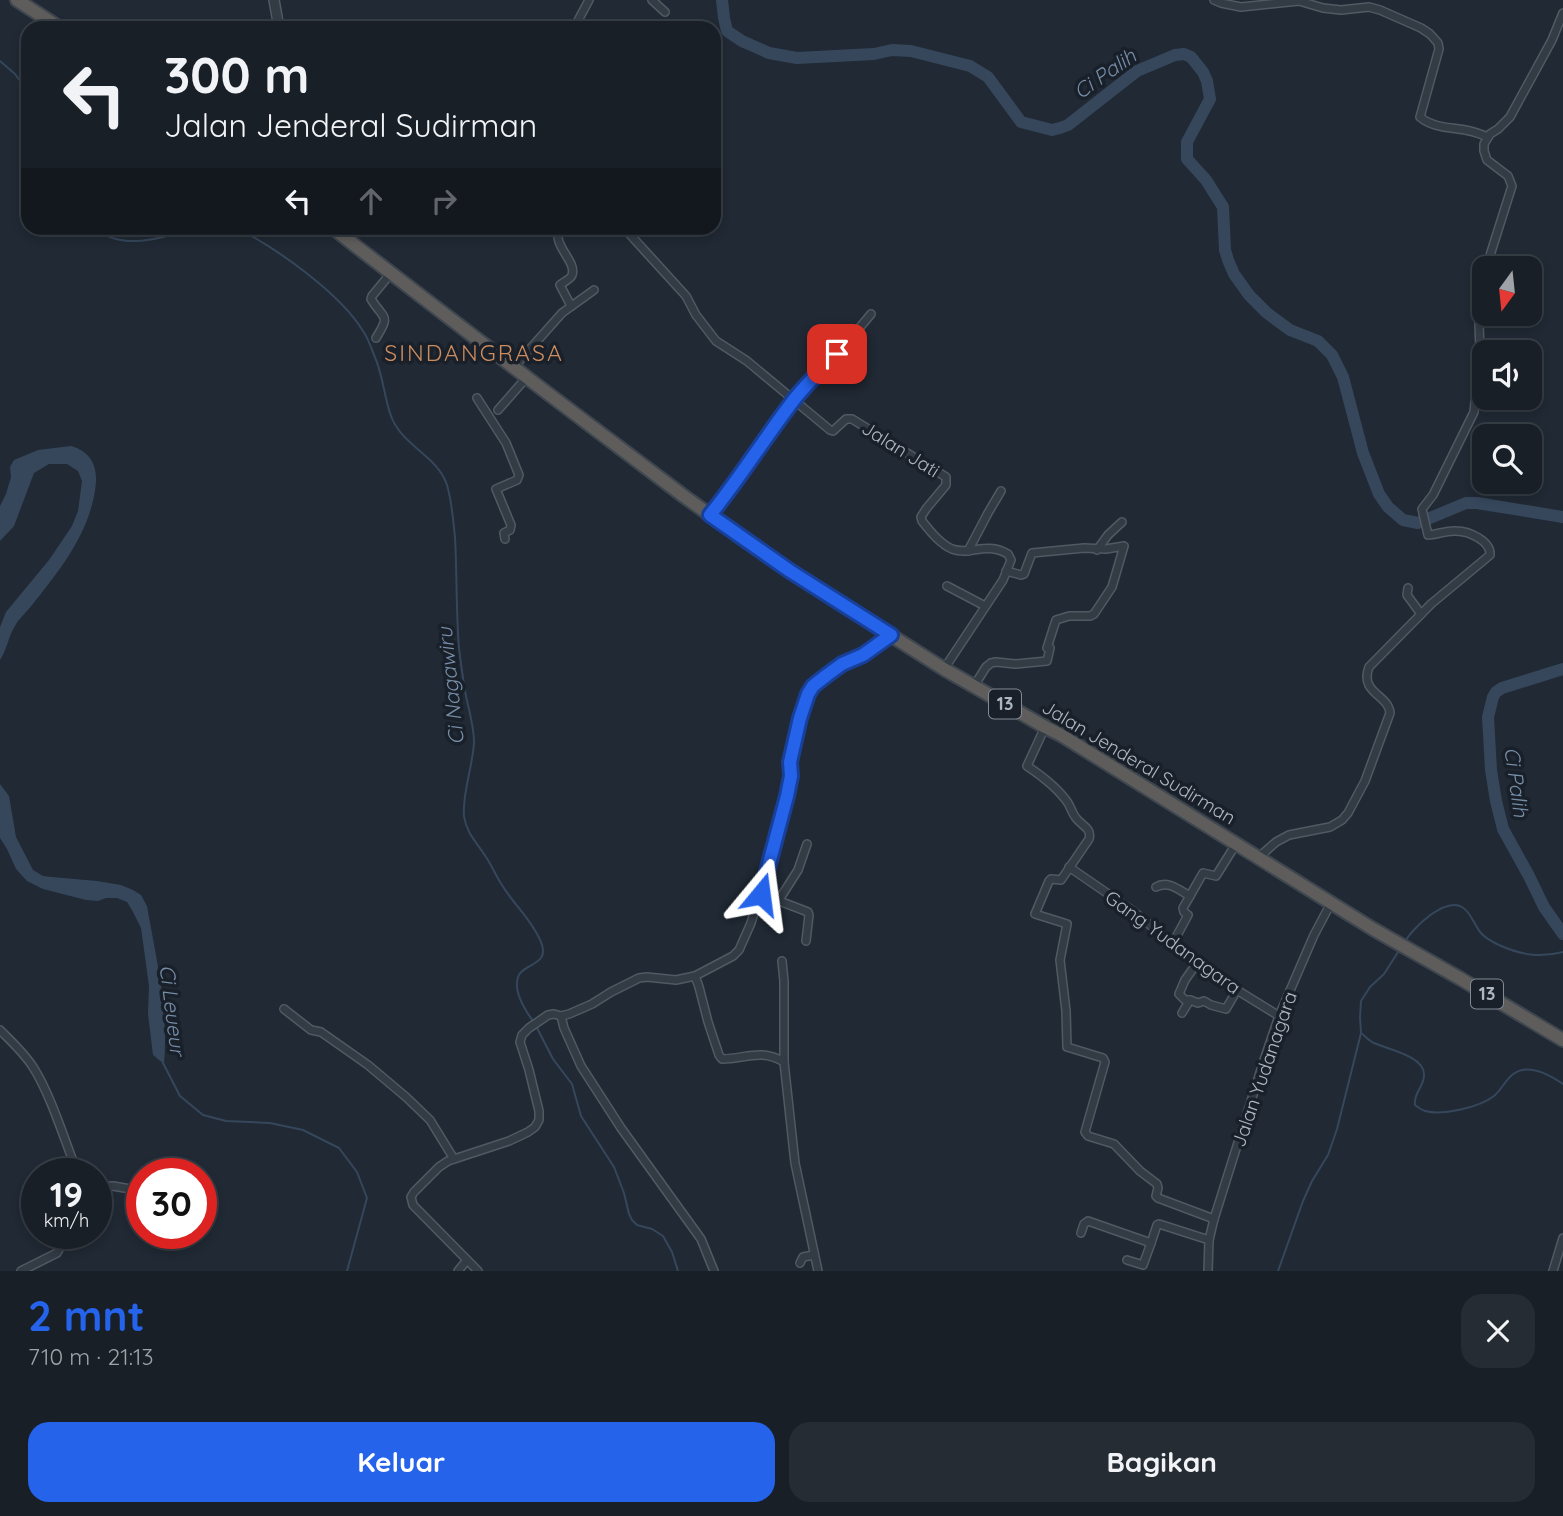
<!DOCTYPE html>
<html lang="id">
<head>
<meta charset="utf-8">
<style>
	:root { --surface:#181f27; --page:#252c33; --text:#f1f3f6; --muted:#9fa2a7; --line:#363d44; --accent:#2563eb }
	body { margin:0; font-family:Quicksand,sans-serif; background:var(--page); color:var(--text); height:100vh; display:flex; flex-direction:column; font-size:26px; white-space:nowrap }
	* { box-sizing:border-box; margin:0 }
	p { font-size:23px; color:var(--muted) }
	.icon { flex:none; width:38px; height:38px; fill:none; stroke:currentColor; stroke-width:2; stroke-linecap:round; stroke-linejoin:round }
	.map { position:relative; height:1271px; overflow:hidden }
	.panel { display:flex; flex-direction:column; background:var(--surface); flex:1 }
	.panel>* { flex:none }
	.top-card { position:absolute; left:21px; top:21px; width:700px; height:214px; border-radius:21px; box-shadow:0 4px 10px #0003,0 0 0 2px var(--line); background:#181f27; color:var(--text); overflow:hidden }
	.needle { width:46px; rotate:195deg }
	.tools { position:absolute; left:1472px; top:256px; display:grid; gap:14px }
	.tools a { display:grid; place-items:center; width:70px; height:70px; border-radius:14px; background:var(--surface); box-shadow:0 4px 10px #0003,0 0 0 2px var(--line); font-size:35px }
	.speed { position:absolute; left:21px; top:1158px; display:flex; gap:14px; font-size:35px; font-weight:700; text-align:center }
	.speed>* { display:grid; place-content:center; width:91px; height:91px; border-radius:50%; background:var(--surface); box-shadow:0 4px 10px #0003,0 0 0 2px var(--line); line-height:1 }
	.speed small { font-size:18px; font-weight:400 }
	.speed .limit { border:10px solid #d22; background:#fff; color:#111 }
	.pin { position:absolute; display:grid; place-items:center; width:60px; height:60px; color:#fff; margin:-30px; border-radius:14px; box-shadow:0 4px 10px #0006 }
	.me { position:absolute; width:77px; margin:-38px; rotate:16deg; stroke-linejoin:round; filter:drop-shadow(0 0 5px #0008) }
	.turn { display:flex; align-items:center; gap:24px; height:147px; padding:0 28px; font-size:32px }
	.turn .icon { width:91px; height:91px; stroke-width:2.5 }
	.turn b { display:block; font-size:49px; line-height:60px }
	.lanes { display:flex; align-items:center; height:66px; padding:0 28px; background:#0003; justify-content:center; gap:35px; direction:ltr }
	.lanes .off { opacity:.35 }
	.round { display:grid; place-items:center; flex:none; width:74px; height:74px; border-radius:21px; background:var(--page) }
	.summary { display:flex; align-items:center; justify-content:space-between; height:119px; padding:0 28px }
	h1 { font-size:42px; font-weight:800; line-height:52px; color:var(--accent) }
	.primary-button { display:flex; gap:14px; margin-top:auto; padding:14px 28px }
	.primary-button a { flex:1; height:80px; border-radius:21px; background:var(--accent); color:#fff; font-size:28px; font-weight:800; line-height:80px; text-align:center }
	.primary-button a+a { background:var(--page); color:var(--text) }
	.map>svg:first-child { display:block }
</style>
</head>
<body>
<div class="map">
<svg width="1563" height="1271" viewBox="0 0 1563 1271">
	<rect width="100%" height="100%" fill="#202934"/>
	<!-- water -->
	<g fill="#36475c">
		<path d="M71,446C89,451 97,464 96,482C92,530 61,569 32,605C27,612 19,618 15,626C8,637 7,650 0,660V627L6,612L49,560L72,526L78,511L82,481L78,471L67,464H49L34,473L14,526L0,541V506L6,494L11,477L10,467L14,460L38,450Z"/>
		<path d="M0,784L9,796L16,837L33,870L43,876L52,877L97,881L121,885L133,890L141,895L147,906C156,958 169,1011 164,1064L153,1055L148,1014L149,986L141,928L132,910L127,902L117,898H106L98,901L86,900L43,889L27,881L16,869L7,849L0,838Z"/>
	</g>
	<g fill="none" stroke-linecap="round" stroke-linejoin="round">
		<!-- stream -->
		<g stroke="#36475c" stroke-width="2">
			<path d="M0,61L15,74L28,92"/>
			<path d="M95,228C121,251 162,239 191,228"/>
			<path d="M237,228C276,248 340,293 363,331C368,338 371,347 374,355C383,374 384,397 391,416C402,446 437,455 447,485C452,502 453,519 455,537C457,574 456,611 459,648C461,664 463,680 466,696C469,711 474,726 474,742C473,766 462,793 464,816C466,833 478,844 486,857C492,866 496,876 502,885C514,905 532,920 541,942C551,966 522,963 518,977C513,992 525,1010 533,1021"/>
			<path d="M1405,942C1412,928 1445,897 1462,907C1471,912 1474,925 1481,933C1486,939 1493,942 1499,945C1521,955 1540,958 1563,952"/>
			<path d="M1400,949L1384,974L1370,987L1361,1001L1360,1017L1361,1033C1365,1036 1369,1041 1374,1043C1387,1049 1424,1056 1424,1074C1425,1086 1413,1093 1415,1105C1418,1107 1421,1110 1425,1111C1442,1116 1480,1107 1494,1096C1501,1090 1505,1081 1512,1075C1527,1062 1550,1075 1563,1084"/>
			<path d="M536,1026L553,1059L572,1084L581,1116L614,1167L624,1193L629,1214L632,1220L637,1225L652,1229L663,1236L672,1252L678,1271"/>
			<path d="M163,1063L180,1096L203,1115L226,1121L270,1123L303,1130L339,1148L357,1172L367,1198L347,1271"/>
			<path d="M1278,1271L1303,1201L1312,1181L1328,1155L1337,1129L1361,1033"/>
		</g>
		<!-- river -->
		<g stroke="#36475c" stroke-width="12">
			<path d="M722,0L724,18L727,31L742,41L769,53L797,58L874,54L892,50L911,51L970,66L988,77L1021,122L1052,130L1060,128L1068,125L1137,71L1175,55L1184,54L1191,57L1203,72L1207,81L1210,99L1187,142V159L1206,180L1223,207L1225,250L1228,260L1234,274L1249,295L1267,313L1290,330L1318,341L1332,355L1343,377L1363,453L1379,494L1388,507L1403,520L1418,523L1466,503H1477L1563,517"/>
			<path d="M1563,669L1502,688L1496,692L1493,697L1488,717L1491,770L1496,801L1503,829L1529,876L1544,907L1563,934"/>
		</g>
		<!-- minor casing -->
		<g stroke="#515963" stroke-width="10">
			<g id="minor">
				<path d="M652,0L665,12"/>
				<path d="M1214,0L1221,3L1241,7L1299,1L1323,8L1341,10L1369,7L1380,10L1421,28L1430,34L1438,43L1439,49L1420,117C1433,128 1449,127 1465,130C1473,131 1480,134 1488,137"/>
				<path d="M574,28L589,0"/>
				<path d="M559,228C552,246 577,261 572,275C571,279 563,282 560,285L571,306"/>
				<path d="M624,228L686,296L696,315L716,341L747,361L830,430L833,431L846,419H852L946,477V485L926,509L921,517L922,521C930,531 940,544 952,549C971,556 985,541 1008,554L1011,560L1003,580L944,669"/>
				<path d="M1486,268L1512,186L1508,176L1487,160L1484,151V144L1490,134L1498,129L1510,117L1552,40L1563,13"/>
				<path d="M376,338C391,314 384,320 371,299L372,296L391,273"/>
				<path d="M514,367L562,313L594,290"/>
				<path d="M477,398L506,443L519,475L517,480L496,489L511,525L510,530L504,533L505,539"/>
				<path d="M498,410L527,377"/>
				<path d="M710,515L747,468L794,400L807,384L842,349L871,314"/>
				<path d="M1097,550L1108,535L1122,522"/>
				<path d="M968,551L988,513L1001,491"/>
				<path d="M947,586L985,606"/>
				<path d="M1408,588L1407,595L1421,614"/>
				<path d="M974,686L986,667L991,663L996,662L1015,664L1047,661L1050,648H1047L1056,620L1069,616H1090L1094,614L1112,587L1124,546L1106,549L1084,548L1032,553L1024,574L1021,575L1006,571"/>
				<path d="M1045,727L1027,766C1042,776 1058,788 1068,803C1071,808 1072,813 1076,818C1082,826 1092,828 1089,839L1061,880L1051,879L1049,881L1035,914L1067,924L1060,960L1066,1011L1067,1047L1103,1058L1105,1062L1085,1132L1088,1136L1114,1144L1140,1171L1157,1184L1158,1188L1156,1196L1158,1198L1214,1219"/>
				<path d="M1259,857L1276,842L1289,835L1330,827L1342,820L1348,813L1365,781L1390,713C1389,695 1359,693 1369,667L1431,604L1490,555C1491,541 1469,531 1456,531C1447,530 1437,535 1428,535L1422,509L1433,495L1474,412L1480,352L1478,294L1484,275"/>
				<path d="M1069,867L1133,911L1185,954L1219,979L1279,1016"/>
				<path d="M1156,887C1168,880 1179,890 1190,896"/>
				<path d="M761,894L808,912L809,915L806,941"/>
				<path d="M779,900L798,870L807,844"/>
				<path d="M1173,943L1188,915L1184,912L1183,908L1203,873L1216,876L1236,844"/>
				<path d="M782,961L784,981V1062"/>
				<path d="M695,976L699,987L708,1022L719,1055L722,1059C745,1059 761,1048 784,1062L795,1163L818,1271"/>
				<path d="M1190,1000H1185L1179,994L1185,980L1197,963"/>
				<path d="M284,1009L311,1030L321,1032L368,1065L406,1097L430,1120L454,1159"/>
				<path d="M1182,1013L1190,1000L1198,1003L1204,1001L1211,1005L1226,1009L1237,990"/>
				<path d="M561,1016L564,1028L581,1066L621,1128L701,1239L714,1271"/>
				<path d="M0,1030C12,1042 24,1053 33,1067C51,1095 65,1142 78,1174"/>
				<path d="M96,1187L113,1186L142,1191"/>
				<path d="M1081,1233L1084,1224L1088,1221L1151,1243L1157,1225L1159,1224L1209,1240"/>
				<path d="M1127,1260L1143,1265L1151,1243"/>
				<path d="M800,1263L803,1257L814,1255"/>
				<path d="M21,1271L57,1253L68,1234"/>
				<path d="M458,1271L467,1260"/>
				<path d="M478,1271L413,1205L411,1197L414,1192L439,1167L448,1161L509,1141L528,1132L535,1127L539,1120V1111L529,1070L520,1042L522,1035L529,1028L548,1015L554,1014L561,1016L569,1014L592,1004L611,992L639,978L647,977L676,980L695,976L733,956L739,950L751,923L772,854L787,796L791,776L790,762L800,718L808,694L813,686L827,675L842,664L863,655L891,635"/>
				<path d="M1208,1271L1209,1240L1214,1219L1263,1063L1279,1016L1314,935L1331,903"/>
				<path d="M1553,1271L1563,1238"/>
			</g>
		</g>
		<!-- tertiary casing -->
		<g stroke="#515963" stroke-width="12">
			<path id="tertiary" d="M274,0L279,28"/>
		</g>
		<!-- trunk casing -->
		<g stroke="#3e464f" stroke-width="16">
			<g id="trunk">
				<path d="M17,0L60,28"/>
				<path d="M333,228L357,247L542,389L685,497L756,548L843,605L944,669L1045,727L1061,735L1373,929L1461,979L1563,1040"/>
			</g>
		</g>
		<!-- minor -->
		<use href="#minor" stroke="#333b45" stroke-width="7"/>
		<!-- tertiary -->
		<use href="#tertiary" stroke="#333b45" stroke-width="9"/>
		<!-- trunk -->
		<use href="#trunk" stroke="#5e5d5b" stroke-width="12"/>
	</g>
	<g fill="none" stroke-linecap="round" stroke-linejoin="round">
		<!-- route casing -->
		<g stroke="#184099" stroke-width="18">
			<path id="route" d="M761,894L787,796L791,776L790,762L800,718L808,694L813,686L827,675L842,664L863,655L891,635L790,571L710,515C740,478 764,439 793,401C806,384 822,369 837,354"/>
		</g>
		<!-- route -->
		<use href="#route" stroke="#2563eb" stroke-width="12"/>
	</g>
	<g text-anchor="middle" stroke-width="7" stroke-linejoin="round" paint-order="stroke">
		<!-- shield labels -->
		<g fill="#192029" stroke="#818994" stroke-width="2">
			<rect x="989" y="689.5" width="32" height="29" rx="5"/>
			<rect x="1471" y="979.5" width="32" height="29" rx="5"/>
		</g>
		<g font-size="18" font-weight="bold" fill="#adb6c2">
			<text x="1005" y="710">13</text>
			<text x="1487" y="1000">13</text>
		</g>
		<!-- street labels -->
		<g font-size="19" fill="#adb6c2" stroke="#192029">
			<text transform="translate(901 449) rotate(32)" y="7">Jalan Jati</text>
			<text transform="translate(1139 762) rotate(31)" y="7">Jalan Jenderal Sudirman</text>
			<text transform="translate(1173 942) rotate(36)" y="7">Gang Yudanagara</text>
			<text transform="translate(1264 1069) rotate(-71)" y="7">Jalan Yudanagara</text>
		</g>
		<!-- water labels -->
		<g font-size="21" font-style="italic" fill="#778ea9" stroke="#192029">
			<text transform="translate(1105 74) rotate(-35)" y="7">Ci Palih</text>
			<text transform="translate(451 686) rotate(-96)" y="7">Ci Nagawiru</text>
			<text transform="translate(1516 782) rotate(82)" y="7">Ci Palih</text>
			<text transform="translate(172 1010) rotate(83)" y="7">Ci Leueur</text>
		</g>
		<!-- quarter labels -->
		<g font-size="23" letter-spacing="2" fill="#cb8c5f" stroke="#192029">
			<text x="474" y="361">SINDANGRASA</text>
		</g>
	</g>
</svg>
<div class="tools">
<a><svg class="needle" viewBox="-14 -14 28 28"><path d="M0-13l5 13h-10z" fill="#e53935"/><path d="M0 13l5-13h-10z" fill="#9fa2a7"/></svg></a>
<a><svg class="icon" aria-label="sound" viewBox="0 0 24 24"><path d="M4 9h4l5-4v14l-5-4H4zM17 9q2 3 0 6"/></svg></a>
<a><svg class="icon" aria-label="search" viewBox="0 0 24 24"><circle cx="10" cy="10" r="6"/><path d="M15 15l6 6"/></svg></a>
</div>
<div class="speed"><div>19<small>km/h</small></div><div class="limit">30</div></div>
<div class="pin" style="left:837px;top:354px;background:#d93025"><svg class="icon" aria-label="arrive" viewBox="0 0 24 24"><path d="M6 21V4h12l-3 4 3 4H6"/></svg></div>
<svg class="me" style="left:761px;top:894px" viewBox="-20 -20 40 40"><path d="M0-17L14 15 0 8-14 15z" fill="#2563eb" stroke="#fff" stroke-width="4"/></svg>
<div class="top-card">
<div class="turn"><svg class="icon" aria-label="left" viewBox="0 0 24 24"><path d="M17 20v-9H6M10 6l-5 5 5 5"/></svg><div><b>300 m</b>Jalan Jenderal Sudirman</div></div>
<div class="lanes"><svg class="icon" aria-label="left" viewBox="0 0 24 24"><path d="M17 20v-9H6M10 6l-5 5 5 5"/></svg><svg class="icon off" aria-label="ahead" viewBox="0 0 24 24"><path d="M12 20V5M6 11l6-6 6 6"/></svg><svg class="icon off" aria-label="right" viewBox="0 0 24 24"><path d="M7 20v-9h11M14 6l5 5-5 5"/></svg></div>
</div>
</div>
<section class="panel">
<div class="summary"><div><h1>2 mnt</h1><p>710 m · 21:13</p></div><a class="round"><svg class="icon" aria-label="close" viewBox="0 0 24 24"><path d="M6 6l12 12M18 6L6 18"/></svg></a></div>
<div class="primary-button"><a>Keluar</a><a>Bagikan</a></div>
</section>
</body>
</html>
